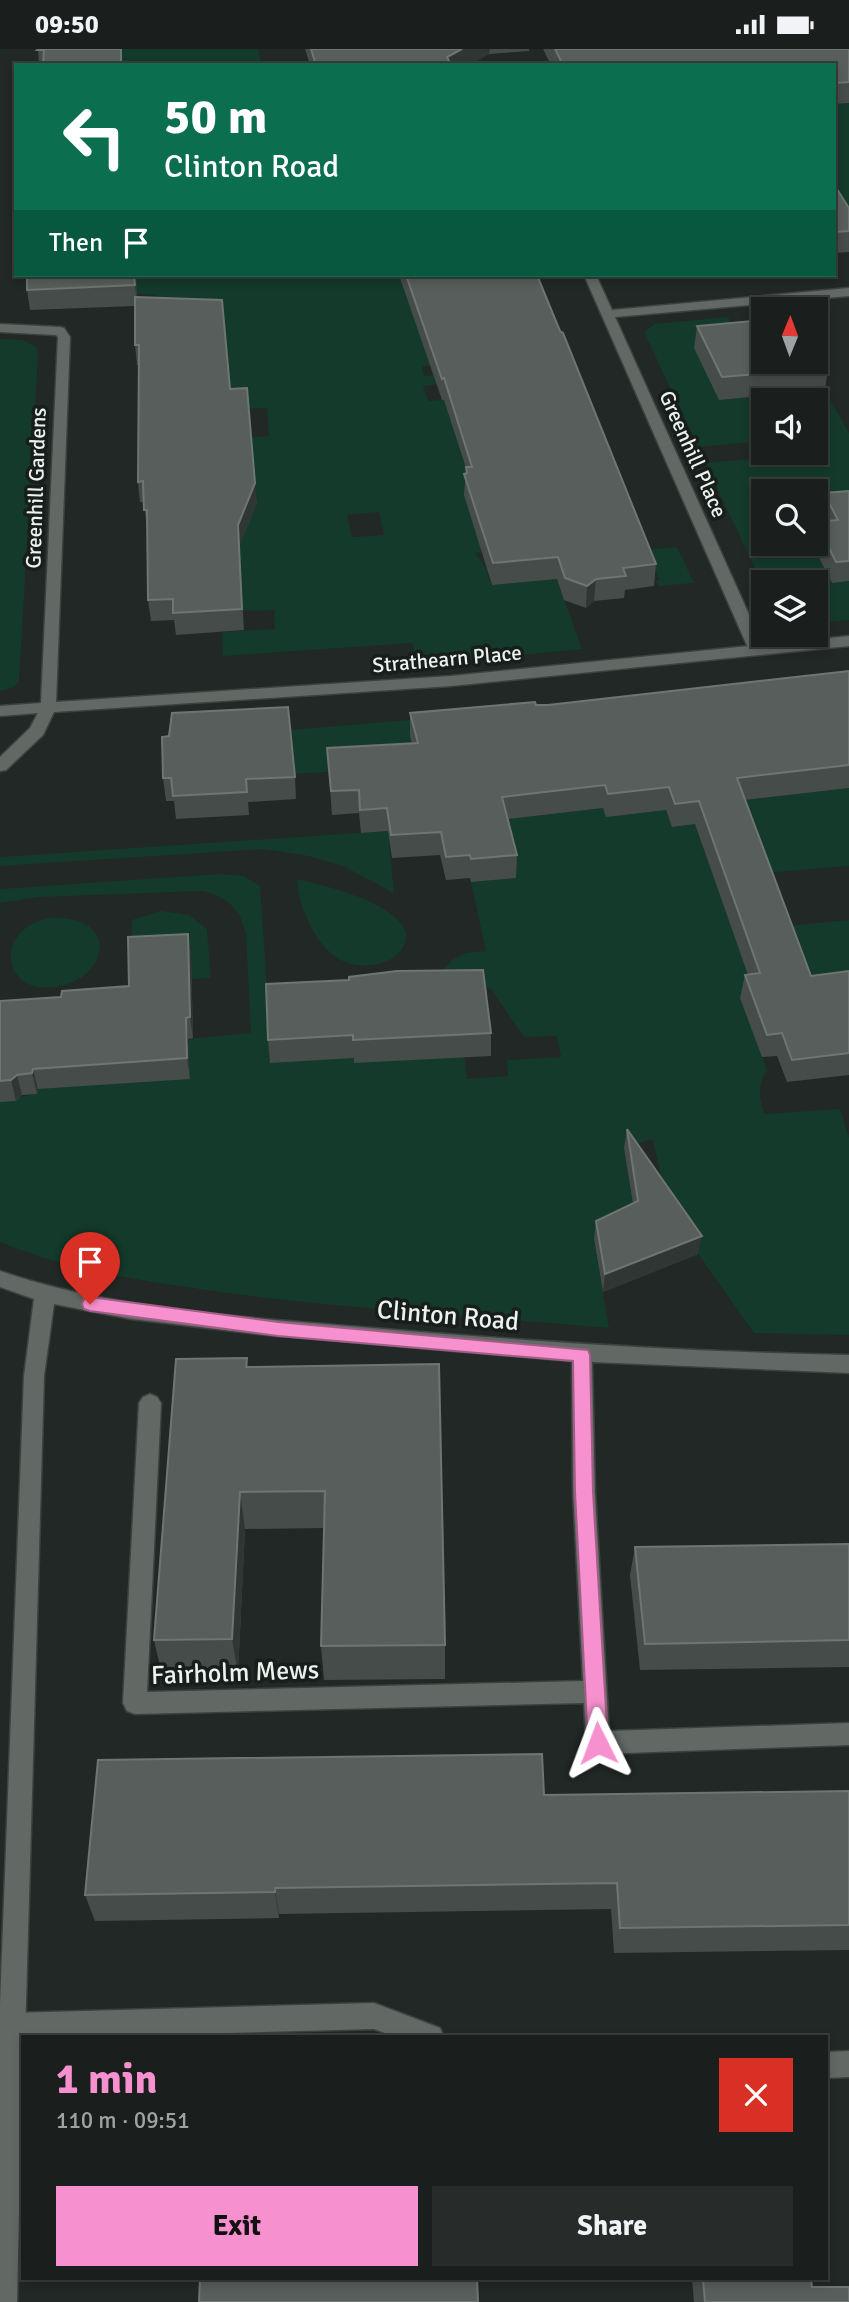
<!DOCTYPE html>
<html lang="en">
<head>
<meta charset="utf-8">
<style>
	:root { --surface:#1a1e1c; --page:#272b29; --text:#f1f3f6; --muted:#9fa2a3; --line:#383c3b; --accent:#f790ce }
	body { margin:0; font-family:Signika,sans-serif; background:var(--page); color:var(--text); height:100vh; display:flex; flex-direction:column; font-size:26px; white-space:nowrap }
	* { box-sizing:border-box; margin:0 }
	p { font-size:23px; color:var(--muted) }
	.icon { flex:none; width:38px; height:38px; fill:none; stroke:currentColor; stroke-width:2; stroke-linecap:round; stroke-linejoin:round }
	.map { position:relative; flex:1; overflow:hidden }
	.side { position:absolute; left:21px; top:1986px; width:807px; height:245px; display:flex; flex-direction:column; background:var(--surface); border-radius:0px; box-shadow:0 4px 10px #0003,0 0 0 2px var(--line) }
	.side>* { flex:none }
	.guide { position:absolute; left:14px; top:14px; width:822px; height:214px; border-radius:0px; box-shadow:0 4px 10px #0003,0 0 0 2px var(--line); background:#0b6e4f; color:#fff; overflow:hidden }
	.needle { width:46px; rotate:1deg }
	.buttons { position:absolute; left:751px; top:248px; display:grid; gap:14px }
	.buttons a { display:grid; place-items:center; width:77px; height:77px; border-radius:0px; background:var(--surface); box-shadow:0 4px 10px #0003,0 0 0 2px var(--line); font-size:35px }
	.pin { position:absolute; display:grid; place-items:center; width:60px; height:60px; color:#fff; margin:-72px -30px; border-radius:50% 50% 50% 0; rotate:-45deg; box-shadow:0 0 7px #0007 }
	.pin .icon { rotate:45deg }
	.me { position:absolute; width:77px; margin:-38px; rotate:357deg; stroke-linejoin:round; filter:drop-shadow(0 0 5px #0008) }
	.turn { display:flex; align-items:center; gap:24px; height:147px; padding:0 35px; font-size:32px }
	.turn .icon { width:91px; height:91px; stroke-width:2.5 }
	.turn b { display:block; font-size:49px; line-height:60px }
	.then { display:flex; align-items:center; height:66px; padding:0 35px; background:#0003; gap:14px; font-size:26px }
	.round { display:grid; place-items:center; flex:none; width:74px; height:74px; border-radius:0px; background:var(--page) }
	.overview { display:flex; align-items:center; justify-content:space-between; height:119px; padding:0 35px }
	h1 { font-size:42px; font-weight:700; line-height:52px; color:var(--accent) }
	.cta { display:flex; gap:14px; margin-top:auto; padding:14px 35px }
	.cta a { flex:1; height:80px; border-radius:0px; background:var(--accent); color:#111; font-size:28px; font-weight:700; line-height:80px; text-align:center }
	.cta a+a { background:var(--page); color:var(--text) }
	.status { display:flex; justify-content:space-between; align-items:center; height:49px; padding:0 35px; background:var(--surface); direction:ltr }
	.status svg { height:19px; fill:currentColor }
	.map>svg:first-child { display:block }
</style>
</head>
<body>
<div class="status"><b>09:50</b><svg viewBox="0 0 49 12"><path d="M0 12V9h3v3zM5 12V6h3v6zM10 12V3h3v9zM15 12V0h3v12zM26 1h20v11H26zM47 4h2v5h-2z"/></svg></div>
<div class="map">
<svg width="849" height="2253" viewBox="0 0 849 2253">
	<rect width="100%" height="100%" fill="#222825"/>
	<!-- green -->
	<g fill="#133a2a" fill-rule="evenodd">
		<path d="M101,0H258L262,16H119Z"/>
		<path d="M849,54V184L835,163V55Z"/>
		<path d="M98,226H449L470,313L422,317L424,327L483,322L487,331L423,337L428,352L456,350L527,497L475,504L485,517L491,536L520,533L553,519L582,600L418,616L412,594L223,607L222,583L275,580L274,561L243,562L185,391L269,387L267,359L198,362L152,269L156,246L135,245ZM379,463L384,486L352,488L347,466Z"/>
		<path d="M728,268L741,295L695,299L825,341L849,384V462L821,465L834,491L816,493V443H763V495H812L849,532V571L816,574V534H763V536L705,414L774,408L773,404H816V352H763V392L698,398L644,283L655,275Z"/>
		<path d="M0,290L23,291L36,298L38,306L19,632L14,638L0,642Z"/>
		<path d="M677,498L694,534L658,537L656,532L660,531L655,520L635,502Z"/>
		<path d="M433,669L447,731L345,722L275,726L289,681Z"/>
		<path d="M654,731L672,778L683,776L677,759L849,739V817L715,828L733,882L849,871V944L741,949L767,1021C757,1037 759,1048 764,1065L840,1060L849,1088V1286L754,1284L668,1162L653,1090L624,1098L636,1174L594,1191L609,1279C482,1268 354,1261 228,1244C150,1233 73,1223 0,1193V1053C14,1052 23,1046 37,1045L38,1030H189L188,990L251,984L246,885C241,861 227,847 202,842L39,848L0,854V840L220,825L244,827L260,837L268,951L354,1009L355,1014L464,1005L467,1030L508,1027L507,1011L561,1008L557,987L524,988L491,940L445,925V919L452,911L466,904L486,902L471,833L499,763Z"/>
		<path d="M388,782L394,844L343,817L308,807L264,800L0,817V808Z"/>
		<path d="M297,830C327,837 393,852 406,883C408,916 362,924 339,910C315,896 298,856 297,830Z"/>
		<path d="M161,862L189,866L207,880L211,929L192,930L191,906L132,910V871Z"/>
		<path d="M49,869C130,865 105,945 38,938C0,931 0,879 49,869Z"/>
	</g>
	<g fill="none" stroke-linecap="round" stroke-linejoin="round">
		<!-- service casing -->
		<g stroke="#3d4240" stroke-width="3">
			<g id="service">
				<path d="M374,1954L440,1979L444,1988H396L374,1980L12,1990L3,1986L0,1975L3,1968L12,1964Z"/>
				<path d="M849,2002V2028L826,2029V2003Z"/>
			</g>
		</g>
		<!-- minor casing -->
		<g stroke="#3d4240" stroke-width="3">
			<g id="minor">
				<path d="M584,226H596L612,261L849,239V247L615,268L765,601L762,604L757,606L749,601Z"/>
				<path d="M0,1222C115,1261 241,1268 361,1278C524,1292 686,1303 849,1306V1324L592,1313L595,1443L609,1682L849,1674V1696L598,1705L590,1702L586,1694L584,1654L135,1665L127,1662L123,1654L139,1354L143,1348L150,1345L157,1348L161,1354L147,1643L583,1632L573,1443L572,1312L258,1285L131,1270L54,1255L44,1327L25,1988H23L17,2253H0V1956L24,1327L34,1250L0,1238Z"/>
			</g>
		</g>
		<!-- tertiary casing -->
		<g stroke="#3d4240" stroke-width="3">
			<path id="tertiary" d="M0,275L60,278L64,279L70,288L56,653L451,627L849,587V597L451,637L54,663L43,686L6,721L0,722V708L30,679L38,664L0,667V657L41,654L58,288L56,286L0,283Z"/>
		</g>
		<!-- service -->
		<use href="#service" fill="#626965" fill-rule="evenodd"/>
		<!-- minor -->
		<use href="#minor" fill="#626965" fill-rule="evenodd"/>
		<!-- tertiary -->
		<use href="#tertiary" fill="#626965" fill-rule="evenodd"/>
	</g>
	<!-- wall -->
	<g fill="#464c49">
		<path d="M38,0H121L123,16H39Z"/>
		<path d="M305,0H529V2L489,5L469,16H310Z"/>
		<path d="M543,0H849V54L835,55V16H551Z"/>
		<path d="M835,137L849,159V203L835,204Z"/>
		<path d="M27,226H136L137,248L230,340L257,454L239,497L244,581L176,586L174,571L151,572L148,551L147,482L144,453H140L138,433V316H137L135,296V257L30,261L27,241Z"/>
		<path d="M399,226H537L656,515L654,537L625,541L624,549L594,552L586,559L564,551L557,530L492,536L464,446L466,419L444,351H442Z"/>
		<path d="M697,277L828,319L825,341L719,351L694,299Z"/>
		<path d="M849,442V532L832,534L812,495H816V473L824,472L820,465L824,444Z"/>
		<path d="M849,622V739L745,751L811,927L849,922V1026L787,1033L777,1007L762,1008L740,949L745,926H748L695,775L672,778L666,761L606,768L603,759L508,770L517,806L516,829L471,833L470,829L446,831L440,806L392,809L388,782L361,784L359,764L332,766L327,699L412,695L410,687V664L536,656H548Z"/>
		<path d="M295,728L296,750L248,753L249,766L176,770L174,752H166L163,729Z"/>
		<path d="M188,885L191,906L193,989L188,990L190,1030L38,1040L37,1045L22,1046L16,1052L0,1053V952L61,948L129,937Z"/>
		<path d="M266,935L491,984V1007L354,1014V1009L270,1014L268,991Z"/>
		<path d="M627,1080L698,1205L603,1243L594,1190L596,1172L633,1155L624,1099Z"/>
		<path d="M247,1309L248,1318L445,1596V1630L324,1631L321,1597L324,1479L245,1480L238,1625L162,1626L154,1591Z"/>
		<path d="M849,1495V1618L640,1621L630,1526L635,1498Z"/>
		<path d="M849,1742V1901L614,1904L611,1860L279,1865V1869L95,1872L85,1846L544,1746Z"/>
		<path d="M692,2230H811L812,2238L849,2253H694Z"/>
	</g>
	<!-- shaded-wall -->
	<g fill="#303633">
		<path d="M121,0L123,16H121Z"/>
		<path d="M462,0H490L489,5L469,16H447V8Z"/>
		<path d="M134,226H136L137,257L135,236Z"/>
		<path d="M255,434L257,454L239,497L244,581L238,476Z"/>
		<path d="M596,530L594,552L586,559L587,537Z"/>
		<path d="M188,885L191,906L193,989L190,968Z"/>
		<path d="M186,969L188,990L190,1030L187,1009Z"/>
		<path d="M33,1020L38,1040L37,1045L32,1024Z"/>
		<path d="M17,1026L22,1046L16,1052L11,1031Z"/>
		<path d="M702,1187L698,1205L603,1243L605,1225Z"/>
		<path d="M240,1443L245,1480L238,1625L232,1590Z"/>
		<path d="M275,1839L279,1865V1869L275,1843Z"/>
	</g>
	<!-- building -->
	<g fill="#585e5b" stroke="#6f7572" stroke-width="2">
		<path d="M38,0H121V16H43L44,1H37Z"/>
		<path d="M311,0H462L447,8L451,16H316Z"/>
		<path d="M555,0H849V33L835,34V16H563Z"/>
		<path d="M835,137L849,159V182L835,183Z"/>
		<path d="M27,226H134L135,236L27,241Z"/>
		<path d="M406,226H537L560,282L563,284L656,515L623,519L626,527L596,530L587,537L565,529L558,508L493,514L464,425L467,424L466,418H472L444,329L442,330Z"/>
		<path d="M135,248L222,251L230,340L247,339L255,434L238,476L242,560L173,564V550L148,551L147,461H144L143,432L138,433L139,296H135Z"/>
		<path d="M763,271V313H816V296L828,319L722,328L697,277Z"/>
		<path d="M849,442V512L836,513L816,473L838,471L824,444Z"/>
		<path d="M849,622V716L737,729L811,927L849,922V1004L792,1011L782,984L767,986L745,926L760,924L699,752L675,755L669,738L608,745L605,736L502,748L517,806L471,810L470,806L446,808L441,783L391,786L387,759L360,761L359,741L331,742L327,699L418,694L410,664L535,653L536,656H548Z"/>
		<path d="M288,658L295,728L246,730L247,743L173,747L171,729H163L162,688L169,687L172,664Z"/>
		<path d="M188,885L190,968L186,969L187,1009L33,1020L32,1024L17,1026L11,1031L0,1032V952L61,948L62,942L129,937L128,888Z"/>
		<path d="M483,921L491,984L353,991V986L268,991L266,935L349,931V928L397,922Z"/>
		<path d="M627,1080L702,1187L605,1225L596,1172L638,1152Z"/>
		<path d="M247,1309L246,1318L439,1315L445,1596L321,1597L325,1442L240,1443L232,1590L154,1591L176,1310Z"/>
		<path d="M849,1495V1591L645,1595L635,1498Z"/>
		<path d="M542,1705L544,1746L849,1742V1876L620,1879L617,1834L275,1839V1843L85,1846L98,1711Z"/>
		<path d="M200,2230H477L478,2253H199Z"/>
		<path d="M703,2230H811L812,2238H849V2253H705Z"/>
	</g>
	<!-- route -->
	<path fill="#f790ce" stroke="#a15e86" stroke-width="2" d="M90,1248L278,1273L588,1301L590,1306L593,1443L608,1694L605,1701L598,1703L591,1701L588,1694L575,1443L573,1312L278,1287L90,1262L84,1260L82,1255L84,1250Z"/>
	<g text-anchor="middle" stroke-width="7" stroke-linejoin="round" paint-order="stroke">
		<!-- far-street labels -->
		<g font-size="21" fill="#edf2ef" stroke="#181e1b">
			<text transform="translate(693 405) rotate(66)" y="7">Greenhill Place</text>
			<text transform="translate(36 439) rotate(-88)" y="7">Greenhill Gardens</text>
			<text transform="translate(447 610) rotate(-5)" y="7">Strathearn Place</text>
		</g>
		<!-- street labels -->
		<g font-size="26" fill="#edf2ef" stroke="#181e1b">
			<text transform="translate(448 1266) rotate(5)" y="9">Clinton Road</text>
			<text transform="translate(235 1623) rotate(-2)" y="9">Fairholm Mews</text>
		</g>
	</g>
</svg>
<div class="buttons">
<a><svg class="needle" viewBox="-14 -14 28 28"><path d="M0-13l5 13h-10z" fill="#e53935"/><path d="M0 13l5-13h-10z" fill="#9fa2a3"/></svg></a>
<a><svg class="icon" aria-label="sound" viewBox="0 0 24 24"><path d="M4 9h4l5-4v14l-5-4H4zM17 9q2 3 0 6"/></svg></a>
<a><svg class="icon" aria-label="search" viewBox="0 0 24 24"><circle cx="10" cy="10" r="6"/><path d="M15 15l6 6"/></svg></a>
<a><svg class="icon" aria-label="layers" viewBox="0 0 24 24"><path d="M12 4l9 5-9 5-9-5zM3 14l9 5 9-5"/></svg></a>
</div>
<div class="pin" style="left:90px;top:1255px;background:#d93025"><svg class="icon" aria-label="arrive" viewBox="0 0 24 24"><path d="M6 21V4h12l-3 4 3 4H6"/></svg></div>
<svg class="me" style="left:598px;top:1694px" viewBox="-20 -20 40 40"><path d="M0-17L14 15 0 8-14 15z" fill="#f790ce" stroke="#fff" stroke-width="4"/></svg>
<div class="guide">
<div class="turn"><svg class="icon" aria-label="left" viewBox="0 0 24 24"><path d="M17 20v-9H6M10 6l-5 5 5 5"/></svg><div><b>50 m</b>Clinton Road</div></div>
<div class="then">Then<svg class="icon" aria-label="arrive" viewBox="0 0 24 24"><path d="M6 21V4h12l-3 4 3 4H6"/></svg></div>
</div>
<section class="side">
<div class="overview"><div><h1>1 min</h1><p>110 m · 09:51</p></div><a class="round" style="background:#d93025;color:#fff"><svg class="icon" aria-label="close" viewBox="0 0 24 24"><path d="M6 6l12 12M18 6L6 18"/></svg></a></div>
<div class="cta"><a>Exit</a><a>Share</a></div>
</section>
</div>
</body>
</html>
